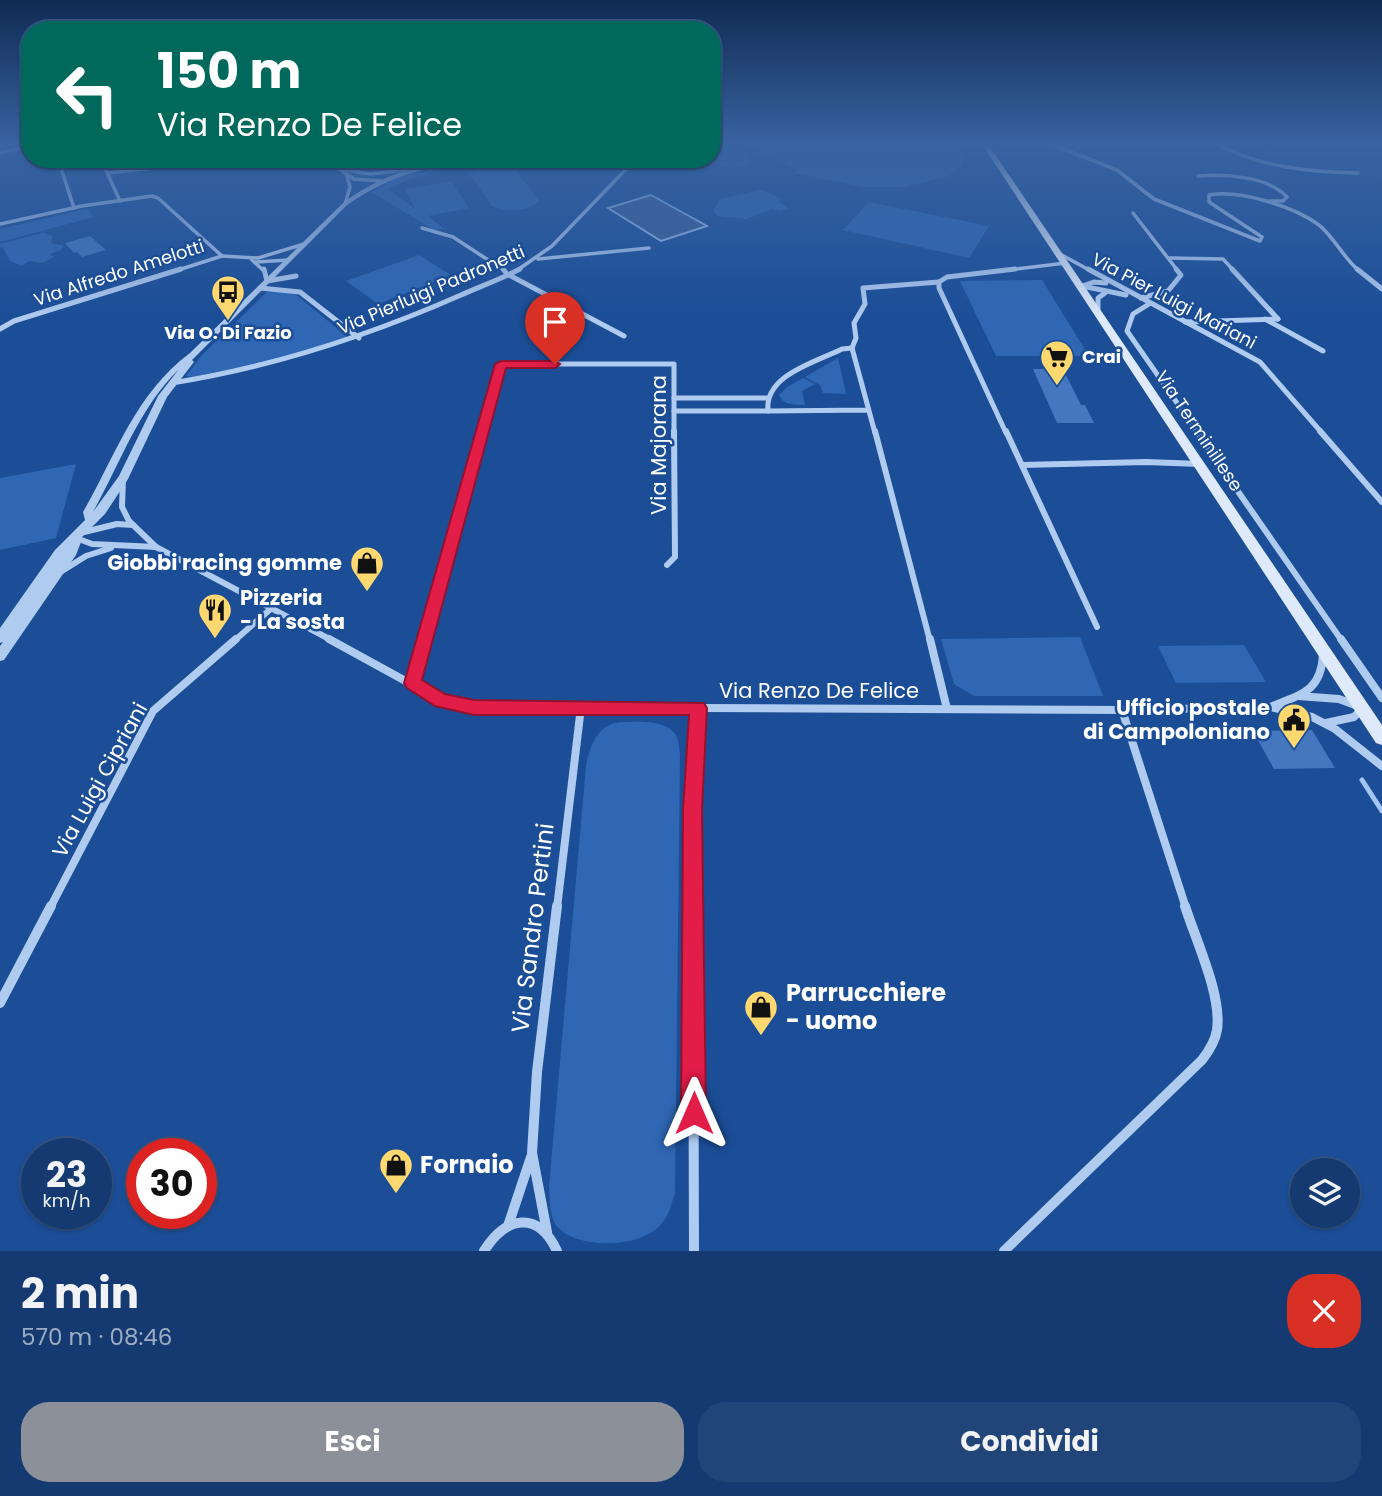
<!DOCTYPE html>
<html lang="it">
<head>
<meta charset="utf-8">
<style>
	:root { --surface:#143a71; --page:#214579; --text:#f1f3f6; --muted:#9dadc3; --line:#335484; --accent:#8c9099 }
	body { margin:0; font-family:Poppins,sans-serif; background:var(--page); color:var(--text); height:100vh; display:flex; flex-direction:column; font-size:26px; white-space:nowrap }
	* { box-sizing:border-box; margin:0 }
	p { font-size:23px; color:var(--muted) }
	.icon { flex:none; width:38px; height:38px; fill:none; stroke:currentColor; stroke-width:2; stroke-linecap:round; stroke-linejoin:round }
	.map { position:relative; height:1251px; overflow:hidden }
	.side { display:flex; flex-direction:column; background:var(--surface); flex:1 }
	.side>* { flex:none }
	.guide { position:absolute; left:21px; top:21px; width:700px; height:147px; border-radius:28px; box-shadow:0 2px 5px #0004,0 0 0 2px var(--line); background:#00695c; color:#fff; overflow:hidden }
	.fabs { position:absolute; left:1290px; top:1158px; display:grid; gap:14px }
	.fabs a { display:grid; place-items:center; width:70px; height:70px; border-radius:50%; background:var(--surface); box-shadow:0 2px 5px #0004,0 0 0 2px var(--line); font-size:35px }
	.speed { position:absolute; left:21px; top:1138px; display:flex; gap:14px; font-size:35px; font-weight:700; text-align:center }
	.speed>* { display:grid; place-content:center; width:91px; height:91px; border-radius:50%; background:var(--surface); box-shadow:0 2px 5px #0004,0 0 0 2px var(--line); line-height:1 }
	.speed small { font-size:18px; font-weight:400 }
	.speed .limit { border:10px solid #d22; background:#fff; color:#111 }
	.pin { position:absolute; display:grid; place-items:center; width:60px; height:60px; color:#fff; margin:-72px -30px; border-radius:50% 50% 50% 0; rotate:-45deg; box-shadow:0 0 7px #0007 }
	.pin .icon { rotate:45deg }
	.me { position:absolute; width:77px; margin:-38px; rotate:0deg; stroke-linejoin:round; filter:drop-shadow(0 0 5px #0008) }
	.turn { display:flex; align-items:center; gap:24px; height:147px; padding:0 21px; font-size:32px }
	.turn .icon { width:91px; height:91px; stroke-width:2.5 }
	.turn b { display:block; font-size:49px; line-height:60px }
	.round { display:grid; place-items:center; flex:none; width:74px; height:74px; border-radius:28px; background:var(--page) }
	.head { display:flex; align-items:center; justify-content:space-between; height:119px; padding:0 21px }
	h1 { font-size:42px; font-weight:700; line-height:52px }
	.button { display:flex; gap:14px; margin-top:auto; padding:14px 21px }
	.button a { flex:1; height:80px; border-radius:28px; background:var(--accent); color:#fff; font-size:28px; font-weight:700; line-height:80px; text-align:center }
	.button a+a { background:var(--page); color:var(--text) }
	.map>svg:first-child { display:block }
</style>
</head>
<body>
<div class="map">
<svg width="1382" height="1251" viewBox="0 0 1382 1251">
	<rect width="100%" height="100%" fill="#1b4e97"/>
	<!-- green -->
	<g fill="#2f67b4">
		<path d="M712,144L748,153L750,164L733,168L692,159H712Z"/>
		<path d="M760,144H952L959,150L963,159L961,165L949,176L905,187H864L794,173L797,170L769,157Z"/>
		<path d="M444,166L447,168L407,180L388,189L415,209L405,189L451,181L469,208L428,216L444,229L434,230L372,192L396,178Z"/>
		<path d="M485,166H507L514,169L540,201C526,212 508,212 492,206L470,174Z"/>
		<path d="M761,190L781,198L779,202L788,208L779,211L772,209L747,219L717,216L713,211L720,199Z"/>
		<path d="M869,202L989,226L969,258L843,230Z"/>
		<path d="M87,209L94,217L0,242V229Z"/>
		<path d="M43,233L53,236L51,243L63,246L61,250L50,254L54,257L42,263L29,261L22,266L10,261L3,247H0V244Z"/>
		<path d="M419,255L451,275L378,304L346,281Z"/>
		<path d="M1042,280L1089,356H996L960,281Z"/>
		<path d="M280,291L295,294L350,339L298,355L193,377L186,376L203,354L267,292Z"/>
		<path d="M838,358L846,394L823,393L820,385L805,377Z"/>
		<path d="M803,378L815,384L802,391L805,405C795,405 783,405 779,395L787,387Z"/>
		<path d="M76,464L56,538L0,550V478Z"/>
		<path d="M1080,637L1103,696H974L954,684L941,639Z"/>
		<path d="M1244,645L1266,682L1176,683L1158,646Z"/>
		<path d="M620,722C636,722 668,718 677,737C679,741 679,749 680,754L675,1193C672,1201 670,1212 665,1219C647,1250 574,1251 555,1224C549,1213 550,1199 549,1187L586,766C590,746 597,725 620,722Z"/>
	</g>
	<!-- water -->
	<path fill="#3b5f94" stroke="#a3c5f2" stroke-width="2" d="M651,195L707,226L661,241L608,208Z"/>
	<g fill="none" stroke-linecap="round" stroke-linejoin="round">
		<!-- stream -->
		<path stroke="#a3c5f2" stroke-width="5" d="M1362,780L1382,811"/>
	</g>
	<!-- building -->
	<g fill="#4477be">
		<path d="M90,236L106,250L82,257L77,252L74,253L65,243Z"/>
		<path d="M1033,369H1063L1081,405H1085L1094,423H1057Z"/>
		<path d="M1312,730L1335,768L1274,769L1253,731Z"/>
	</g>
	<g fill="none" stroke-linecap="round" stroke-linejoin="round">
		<!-- minor-far4 -->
		<g stroke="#b0cbf0" stroke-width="3.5">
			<path d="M1051,144L1117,170L1154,199L1260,241L1262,237L1209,202V195C1239,189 1295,207 1319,225C1333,236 1343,257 1359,271"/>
			<path d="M1216,144C1261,167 1308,172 1358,173"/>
			<path d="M0,153L30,146"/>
			<path d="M58,159L74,208"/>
			<path d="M101,159L120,201"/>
			<path d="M325,159L354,179L381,181"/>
			<path d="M351,167L380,159"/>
			<path d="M340,169L370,174L415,169"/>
			<path d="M108,173L234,159"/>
			<path d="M1198,176C1225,174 1268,176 1287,197L1283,201H1269"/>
			<path d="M345,204L350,187L347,176"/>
			<path d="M1133,213L1178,271"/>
			<path d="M0,224L82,206L152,196L158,198L222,256"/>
			<path d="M422,228L453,237L505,271"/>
			<path d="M1060,254L1091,271"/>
			<path d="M1170,258L1223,259L1234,271"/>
			<path d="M538,259L649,248"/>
			<path d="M252,260L264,271"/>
			<path d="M256,262L289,260"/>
			<path d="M175,271L222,256L258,258L304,244"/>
			<path d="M516,271L552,246L636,159"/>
			<path d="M1000,271L1066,263"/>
		</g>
		<!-- minor-far3 -->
		<g stroke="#b0cbf0" stroke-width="5">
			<path d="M264,269L267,281L296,276"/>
			<path d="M503,269L507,274L624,336"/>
			<path d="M1088,269L1260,362L1322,433"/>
			<path d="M1232,269L1278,319"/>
			<path d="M1357,269L1382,289"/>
			<path d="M1082,286L1126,295"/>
			<path d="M1082,286L1094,282L1106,283"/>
			<path d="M260,288L300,292L359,338"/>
			<path d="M1141,298L1168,291L1181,275L1176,269"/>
			<path d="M1149,304L1133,314L1127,331L1198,433"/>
			<path d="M1098,311V298L1105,293"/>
			<path d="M1265,319L1323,351"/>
			<path d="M1185,322L1278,319"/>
			<path d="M0,329L14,321L181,269"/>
			<path d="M852,348L856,338L854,323L865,304L863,288L939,282"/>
			<path d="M172,383C273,367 368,336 461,295C481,286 501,279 520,269"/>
			<path d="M674,398H767"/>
			<path d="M869,410L768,411C764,375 816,362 842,349L852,348L875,433"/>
			<path d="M674,411H768"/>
			<path d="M482,433L501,364H674V433"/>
			<path d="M1006,433L939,288V282L947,277L1015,269"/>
		</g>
		<!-- minor-far2 -->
		<g stroke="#b0cbf0" stroke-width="6">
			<path d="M875,431L930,641"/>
			<path d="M1006,431L1097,627"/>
			<path d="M1196,431L1342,641"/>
			<path d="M1320,431L1382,502"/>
			<path d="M1022,465L1146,462L1200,464"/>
			<path d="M123,478L122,507L129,521L156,547L333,641"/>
			<path d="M80,533L117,524L133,525"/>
			<path d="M76,538L92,544L156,547"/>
			<path d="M667,565L675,557L674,431"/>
			<path d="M62,571L86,556L111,548"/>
			<path d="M234,641L273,607"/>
			<path d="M425,641L483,431"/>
		</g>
		<!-- minor-far1 -->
		<g stroke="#b0cbf0" stroke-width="8">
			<path d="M329,639L442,701L474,707L1122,710L1270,707L1312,717L1335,729L1382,766"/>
			<path d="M930,639L947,709"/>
			<path d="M1341,639L1382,698"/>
			<path d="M413,683L425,639"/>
			<path d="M1298,696L1339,699L1363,708L1354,717L1326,723"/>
			<path d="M1270,707C1300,695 1321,692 1323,655"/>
			<path d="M1122,710L1186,908"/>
			<path d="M50,908L153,711L236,639"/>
			<path d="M557,908L581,707"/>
			<path d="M693,908V810L698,708"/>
		</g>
		<!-- minor -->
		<g stroke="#b0cbf0" stroke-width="10">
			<path d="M693,906L694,1251"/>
			<path d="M0,1003L51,906"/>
			<path d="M508,1226L531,1157"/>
			<path d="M547,1232L532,1153L537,1072L557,906"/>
			<path d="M484,1251C506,1216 538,1210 557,1251"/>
			<path d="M1004,1251L1202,1060C1209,1051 1215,1042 1217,1030C1222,995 1196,941 1185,906"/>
		</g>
		<!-- tertiary -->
		<path fill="#b0cbf0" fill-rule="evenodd" d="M473,159C461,164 447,165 435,167C402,174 374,186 347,205L192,360L194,362L167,397L128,479L105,514L79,540L81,542L76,555L4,660L0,661V646L3,642L0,643V628L55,550L85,520L83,512C116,455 135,394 190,353L343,203C379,176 427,159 473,159ZM179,369L158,396L119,476L93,512C120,464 139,408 179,369Z"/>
		<!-- secondary -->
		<g fill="#deeafb" fill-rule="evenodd">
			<path d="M0,144H11L0,148Z"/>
			<path d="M982,144H988L1382,725V745L1376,743Z"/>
		</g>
	</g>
	<!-- sky -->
	<linearGradient id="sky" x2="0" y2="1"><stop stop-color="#0f2b53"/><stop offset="0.45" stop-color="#3963a1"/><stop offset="1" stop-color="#3963a1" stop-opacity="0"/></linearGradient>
	<rect width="1382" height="319" fill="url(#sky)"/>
	<!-- route -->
	<path fill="#e11d48" stroke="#92132f" stroke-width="2" d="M501,361H555L560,364L555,368H506L422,680L445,694L474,700L704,703L707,708L702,810L706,1113L702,1122L694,1125L685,1122L681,1113L683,810L689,715H474L435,706L407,688L404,683L495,364Z"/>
	<!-- icons -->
	<defs>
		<g id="bus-pin" transform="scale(1.75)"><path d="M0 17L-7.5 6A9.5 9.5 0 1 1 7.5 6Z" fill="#ffd96f" stroke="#1b4e97"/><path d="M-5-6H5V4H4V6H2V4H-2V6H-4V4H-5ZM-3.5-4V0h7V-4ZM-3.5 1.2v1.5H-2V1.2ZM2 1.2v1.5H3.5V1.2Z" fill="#111"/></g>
		<g id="supermarket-pin" transform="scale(1.75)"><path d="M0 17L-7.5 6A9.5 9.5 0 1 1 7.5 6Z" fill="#ffd96f" stroke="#1b4e97"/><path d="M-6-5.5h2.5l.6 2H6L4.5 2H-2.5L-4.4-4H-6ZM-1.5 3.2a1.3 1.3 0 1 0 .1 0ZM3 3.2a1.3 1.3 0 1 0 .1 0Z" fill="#111"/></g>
		<g id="shop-pin" transform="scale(1.75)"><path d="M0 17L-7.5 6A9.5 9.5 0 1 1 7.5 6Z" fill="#ffd96f" stroke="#1b4e97"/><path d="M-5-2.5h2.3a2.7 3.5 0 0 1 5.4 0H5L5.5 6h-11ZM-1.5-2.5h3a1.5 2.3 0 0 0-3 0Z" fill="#111"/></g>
		<g id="restaurant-pin" transform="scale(1.75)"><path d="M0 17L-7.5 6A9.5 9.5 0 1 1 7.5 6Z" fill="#ffd96f" stroke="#1b4e97"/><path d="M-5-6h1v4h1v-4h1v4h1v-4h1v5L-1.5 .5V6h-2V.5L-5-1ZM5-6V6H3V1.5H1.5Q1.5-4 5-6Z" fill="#111"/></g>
		<g id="civic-pin" transform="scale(1.75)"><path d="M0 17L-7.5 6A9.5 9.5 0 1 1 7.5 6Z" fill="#ffd96f" stroke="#1b4e97"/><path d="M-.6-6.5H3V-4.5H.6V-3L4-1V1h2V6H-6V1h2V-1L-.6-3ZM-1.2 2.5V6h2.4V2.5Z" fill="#111"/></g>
	</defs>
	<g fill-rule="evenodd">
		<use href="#bus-pin" x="228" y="292"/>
		<use href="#supermarket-pin" x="1057" y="357"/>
		<use href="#shop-pin" x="367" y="563"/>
		<use href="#restaurant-pin" x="215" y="610"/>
		<use href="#civic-pin" x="1294" y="720"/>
		<use href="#shop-pin" x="761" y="1007"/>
		<use href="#shop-pin" x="396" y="1165"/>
	</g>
	<g text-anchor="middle" stroke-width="5" stroke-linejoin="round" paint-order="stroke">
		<!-- far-street labels -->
		<g font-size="18" fill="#fff" stroke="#1b4e97">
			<text transform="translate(119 273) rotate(-18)" y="6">Via Alfredo Amelotti</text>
			<text transform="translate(431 290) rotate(-23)" y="6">Via Pierluigi Padronetti</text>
			<text transform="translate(1174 301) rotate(28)" y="6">Via Pier Luigi Mariani</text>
			<text transform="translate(1199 431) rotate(56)" y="6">Via Terminillese</text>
		</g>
		<!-- far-poi labels -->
		<g font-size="18" font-weight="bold" fill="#fff" stroke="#1b4e97">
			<text x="228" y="339">Via O. Di Fazio</text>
			<text x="1082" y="363" text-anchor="start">Crai</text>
		</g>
		<!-- street labels -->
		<g font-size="21" fill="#fff" stroke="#1b4e97">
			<text transform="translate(659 445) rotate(-90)" y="7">Via Majorana</text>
			<text x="819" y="698">Via Renzo De Felice</text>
			<text transform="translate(100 780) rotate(-61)" y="7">Via Luigi Cipriani</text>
		</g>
		<!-- poi labels -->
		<g font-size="21" font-weight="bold" fill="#fff" stroke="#1b4e97" text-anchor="end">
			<text x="342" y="570">Giobbi racing gomme</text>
			<text x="240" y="605" text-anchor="start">Pizzeria<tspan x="240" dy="24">- La sosta</tspan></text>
			<text x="1270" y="715">Ufficio postale<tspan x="1270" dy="24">di Campoloniano</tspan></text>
		</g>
		<!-- near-street labels -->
		<g font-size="24" fill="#fff" stroke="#1b4e97">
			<text transform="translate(533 928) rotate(-83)" y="8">Via Sandro Pertini</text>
		</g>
		<!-- near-poi labels -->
		<g font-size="24" font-weight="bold" fill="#fff" stroke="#1b4e97" text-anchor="start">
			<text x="786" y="1001">Parrucchiere<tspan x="786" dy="28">- uomo</tspan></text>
			<text x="420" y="1173">Fornaio</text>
		</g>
	</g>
</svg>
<div class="fabs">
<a><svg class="icon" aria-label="layers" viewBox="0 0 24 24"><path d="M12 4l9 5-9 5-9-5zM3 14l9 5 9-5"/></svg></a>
</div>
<div class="speed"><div>23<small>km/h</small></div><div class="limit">30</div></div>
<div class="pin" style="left:555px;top:364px;background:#d93025"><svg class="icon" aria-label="arrive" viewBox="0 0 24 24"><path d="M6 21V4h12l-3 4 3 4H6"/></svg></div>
<svg class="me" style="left:694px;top:1113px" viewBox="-20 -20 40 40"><path d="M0-17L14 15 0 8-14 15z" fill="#e11d48" stroke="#fff" stroke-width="4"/></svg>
<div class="guide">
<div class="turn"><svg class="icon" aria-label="left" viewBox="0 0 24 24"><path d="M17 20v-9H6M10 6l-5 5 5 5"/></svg><div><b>150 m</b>Via Renzo De Felice</div></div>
</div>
</div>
<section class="side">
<div class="head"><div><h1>2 min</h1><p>570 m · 08:46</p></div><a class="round" style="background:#d93025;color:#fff"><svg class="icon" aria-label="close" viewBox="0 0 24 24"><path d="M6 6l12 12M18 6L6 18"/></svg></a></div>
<div class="button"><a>Esci</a><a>Condividi</a></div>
</section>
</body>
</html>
